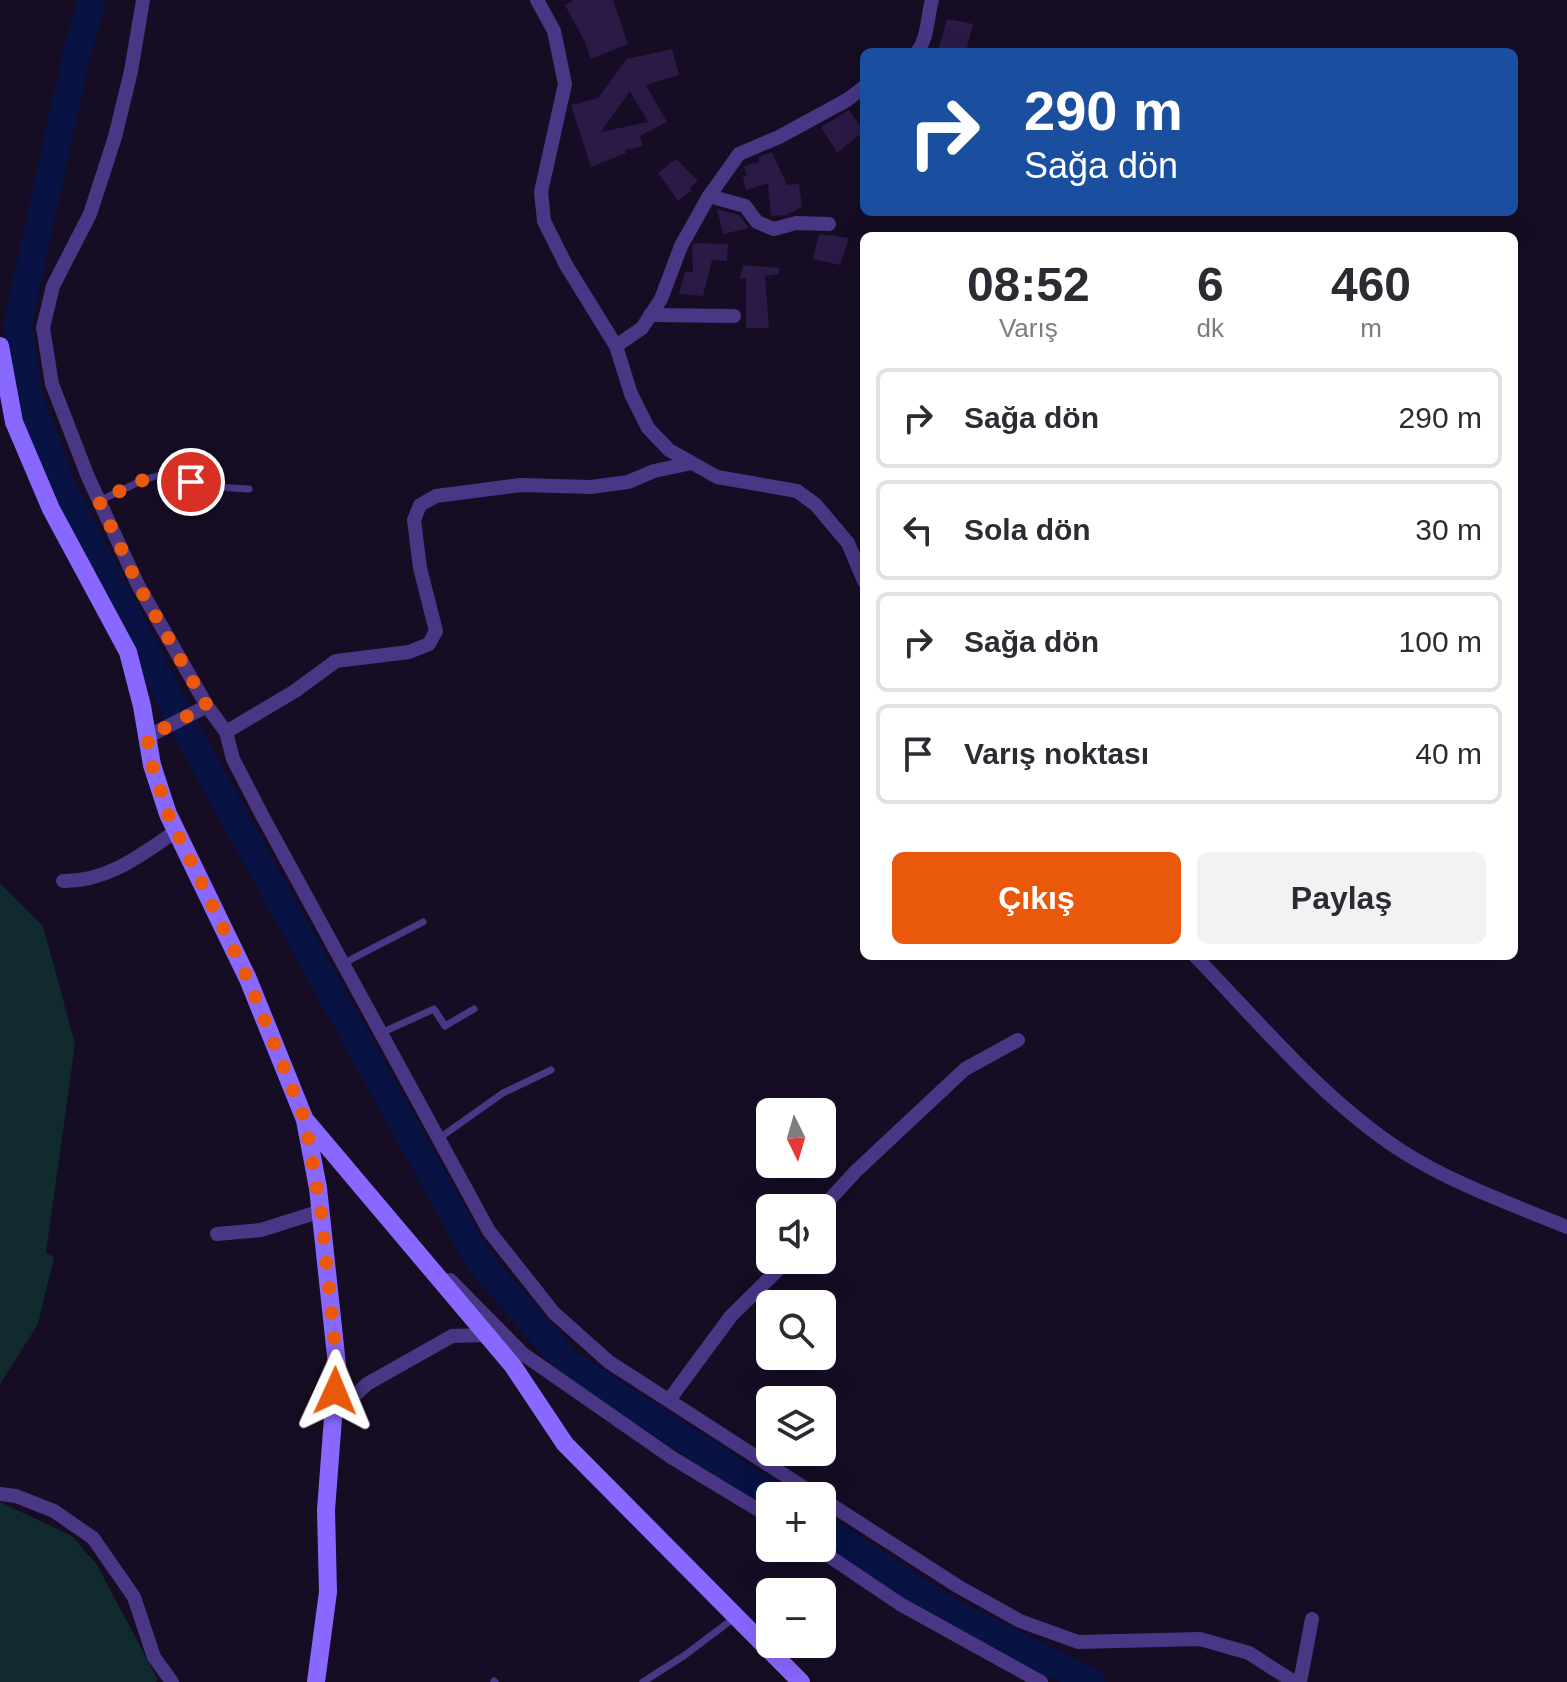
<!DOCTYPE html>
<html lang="tr">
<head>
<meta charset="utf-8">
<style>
	:root { --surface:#fff; --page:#f2f2f3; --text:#2b2b33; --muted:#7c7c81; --line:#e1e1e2; --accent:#ea580c }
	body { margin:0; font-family:Helvetica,sans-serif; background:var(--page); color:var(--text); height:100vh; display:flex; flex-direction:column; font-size:30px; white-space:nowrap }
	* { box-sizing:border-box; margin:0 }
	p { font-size:26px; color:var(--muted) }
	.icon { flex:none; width:44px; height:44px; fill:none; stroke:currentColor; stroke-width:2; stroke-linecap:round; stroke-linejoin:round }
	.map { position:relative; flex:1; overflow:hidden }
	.sheet { position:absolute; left:860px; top:232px; width:658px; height:728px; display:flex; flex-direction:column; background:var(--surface); border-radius:12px; box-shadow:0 8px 32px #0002 }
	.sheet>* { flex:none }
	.banner { position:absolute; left:860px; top:48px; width:658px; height:168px; border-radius:12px; box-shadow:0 8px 32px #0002; background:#1a4fa0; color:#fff; overflow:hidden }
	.needle { width:52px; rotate:175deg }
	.tools { position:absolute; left:756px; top:1098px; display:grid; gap:16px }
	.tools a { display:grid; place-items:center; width:80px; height:80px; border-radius:12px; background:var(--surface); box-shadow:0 8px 32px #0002; font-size:40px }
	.pin { position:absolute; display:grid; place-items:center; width:68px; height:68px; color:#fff; margin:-34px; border:4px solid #fff; border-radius:50%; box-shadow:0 2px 8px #0007 }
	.me { position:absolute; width:88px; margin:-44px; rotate:1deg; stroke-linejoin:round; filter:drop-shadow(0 0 6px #0008) }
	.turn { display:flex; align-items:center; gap:28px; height:168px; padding:0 32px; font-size:36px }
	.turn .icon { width:104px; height:104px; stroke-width:2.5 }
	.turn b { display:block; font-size:56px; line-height:68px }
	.eta { display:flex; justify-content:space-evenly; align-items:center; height:136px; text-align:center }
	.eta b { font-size:48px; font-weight:700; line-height:56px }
	.action { display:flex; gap:16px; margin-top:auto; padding:16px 32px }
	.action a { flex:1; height:92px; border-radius:12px; background:var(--accent); color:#fff; font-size:32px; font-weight:700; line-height:92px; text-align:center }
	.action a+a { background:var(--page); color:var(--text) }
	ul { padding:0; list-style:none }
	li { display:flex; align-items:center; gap:24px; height:100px; margin:0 16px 12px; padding:0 16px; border:4px solid var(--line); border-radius:12px }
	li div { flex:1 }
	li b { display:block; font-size:30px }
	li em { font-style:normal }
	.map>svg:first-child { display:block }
</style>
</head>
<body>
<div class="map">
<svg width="1567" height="1682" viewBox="0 0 1567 1682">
	<rect width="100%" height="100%" fill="#160d24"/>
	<!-- green -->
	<g fill="#102a2e">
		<path d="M0,883L43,926L75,1044L46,1253L54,1257L38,1324L0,1384Z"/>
		<path d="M0,1502L72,1536L97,1565L158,1680L156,1682H0Z"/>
	</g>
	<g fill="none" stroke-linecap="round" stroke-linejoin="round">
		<!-- river -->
		<g stroke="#081243" stroke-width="28">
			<path d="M92,0L77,52L18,322L29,398L64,491L190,737L479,1261L568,1363L773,1496"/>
			<path d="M822,1528L950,1612L1091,1682"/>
		</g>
	</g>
	<!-- building -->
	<g fill="#2b1946" fill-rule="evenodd">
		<path d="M574,0H613L628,44L591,59L585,42L565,5Z"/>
		<path d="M947,19L973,24L966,52L938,50Z"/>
		<path d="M672,49L679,75L646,85L667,122L640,136L643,146L625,150L626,153L591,167L571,105L598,98L627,59ZM630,91L648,122L601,132Z"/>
		<path d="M849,110L864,131L837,153L821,127Z"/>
		<path d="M772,152L787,185L799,184L802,207L786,215L771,216L768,183L746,190L743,176H747L744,166L759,162L758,157Z"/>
		<path d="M676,159L698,181L690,188L691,191L678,201L658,173Z"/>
		<path d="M717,209L739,215L749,228L723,234Z"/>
		<path d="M819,234L849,238L840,265L813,259Z"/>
		<path d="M694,243L728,244L727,261L712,260L703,296L679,294L685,272H693L692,247Z"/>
		<path d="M743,265L779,268V274L765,276L769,328H746V278L740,279Z"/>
	</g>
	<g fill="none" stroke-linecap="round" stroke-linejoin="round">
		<!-- lane -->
		<g stroke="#493685" stroke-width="7">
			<path d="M99,501L143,480L160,475L214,487L249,489"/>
			<path d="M344,963L423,922"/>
			<path d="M381,1033L434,1009L445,1026L474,1009"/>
			<path d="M438,1139L503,1093L551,1070"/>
			<path d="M494,1681L495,1682"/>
			<path d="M643,1682L685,1655L734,1618"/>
		</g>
		<!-- street -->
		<g stroke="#493685" stroke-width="14">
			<path d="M143,0L131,71L115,137L90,214L53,286L43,328L52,384L88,477L138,585L207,706L226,732L233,759L263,817L489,1231L554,1313L609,1362L817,1496"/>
			<path d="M537,0L554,31L565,84L541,192L544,221L566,265L616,346L631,394L648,428L669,450L717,477L797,491L816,505L848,543L864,581"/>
			<path d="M917,52C928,38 927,18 932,0"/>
			<path d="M709,196L745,206L757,222L774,229L796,223L829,224"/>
			<path d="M650,315L734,316"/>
			<path d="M616,346L642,328L661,299L681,246L709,196L739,154L779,137L847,100L864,87"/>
			<path d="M226,732L295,691L336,661L409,652L429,644L436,631L420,568L414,520L420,505L436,496L521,485L591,487L628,482L654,471L692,463"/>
			<path d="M147,737L207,706"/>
			<path d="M63,881C107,882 141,855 176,831"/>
			<path d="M1195,956C1260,1023 1322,1099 1400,1150C1451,1183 1511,1204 1567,1227"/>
			<path d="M822,1208L856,1171L965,1069L1018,1040"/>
			<path d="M217,1234L261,1230L321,1211"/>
			<path d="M450,1280L523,1354L671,1457L770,1517"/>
			<path d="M669,1400L731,1316L788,1260"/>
			<path d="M333,1416L367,1384L452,1336L487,1335"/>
			<path d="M0,1494L16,1496L54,1511L93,1538L134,1597L154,1657L172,1682"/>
			<path d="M822,1499L959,1587L1020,1621L1078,1642L1200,1639L1249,1653L1294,1682"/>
			<path d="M817,1548L900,1604L1041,1682"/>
			<path d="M1300,1682L1312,1619"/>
		</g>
		<!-- secondary -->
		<g stroke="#8968ff" stroke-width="18">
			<path d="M0,346L14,422L51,509L128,652L142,706L152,765L168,814L248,979L305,1120L318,1188L337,1365L326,1510L328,1592L316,1682"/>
			<path d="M307,1122L513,1366L565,1444L801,1682"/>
		</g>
	</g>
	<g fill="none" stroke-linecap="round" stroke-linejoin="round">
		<!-- route -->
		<path stroke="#ea580c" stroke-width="14" stroke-dasharray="0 25.2" d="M191,482L160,475L143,480L99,501L138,585L207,706L147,737L152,765L168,814L248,979L305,1120L321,1211L337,1365L335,1391"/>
	</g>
</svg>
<div class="tools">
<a><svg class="needle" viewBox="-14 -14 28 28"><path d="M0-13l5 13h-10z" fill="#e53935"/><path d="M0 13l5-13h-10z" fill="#7c7c81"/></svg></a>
<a><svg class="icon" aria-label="sound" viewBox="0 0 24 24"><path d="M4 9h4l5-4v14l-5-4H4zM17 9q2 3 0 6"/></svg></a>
<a><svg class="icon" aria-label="search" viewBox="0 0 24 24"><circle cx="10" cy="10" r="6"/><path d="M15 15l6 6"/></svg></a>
<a><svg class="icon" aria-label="layers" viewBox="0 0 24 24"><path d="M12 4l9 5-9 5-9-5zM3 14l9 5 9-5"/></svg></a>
<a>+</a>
<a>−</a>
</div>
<div class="pin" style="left:191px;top:482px;background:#d93025"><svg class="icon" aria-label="arrive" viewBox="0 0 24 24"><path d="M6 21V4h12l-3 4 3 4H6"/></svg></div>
<svg class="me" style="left:335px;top:1391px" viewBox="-20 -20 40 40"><path d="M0-17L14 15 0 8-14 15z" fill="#ea580c" stroke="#fff" stroke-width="4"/></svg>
<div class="banner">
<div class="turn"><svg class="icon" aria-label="right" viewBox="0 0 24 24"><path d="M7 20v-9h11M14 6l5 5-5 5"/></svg><div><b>290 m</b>Sağa dön</div></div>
</div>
<section class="sheet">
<div class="eta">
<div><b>08:52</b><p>Varış</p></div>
<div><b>6</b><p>dk</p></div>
<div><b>460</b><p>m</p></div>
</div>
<ul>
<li><svg class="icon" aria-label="right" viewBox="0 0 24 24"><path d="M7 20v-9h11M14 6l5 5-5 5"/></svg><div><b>Sağa dön</b></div><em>290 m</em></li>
<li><svg class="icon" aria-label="left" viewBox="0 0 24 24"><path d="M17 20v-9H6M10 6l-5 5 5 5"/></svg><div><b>Sola dön</b></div><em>30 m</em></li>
<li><svg class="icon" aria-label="right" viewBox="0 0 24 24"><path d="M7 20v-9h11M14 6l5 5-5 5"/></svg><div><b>Sağa dön</b></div><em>100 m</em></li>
<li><svg class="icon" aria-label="arrive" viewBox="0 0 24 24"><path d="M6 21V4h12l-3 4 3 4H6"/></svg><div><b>Varış noktası</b></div><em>40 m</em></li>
</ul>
<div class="action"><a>Çıkış</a><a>Paylaş</a></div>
</section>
</div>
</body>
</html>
